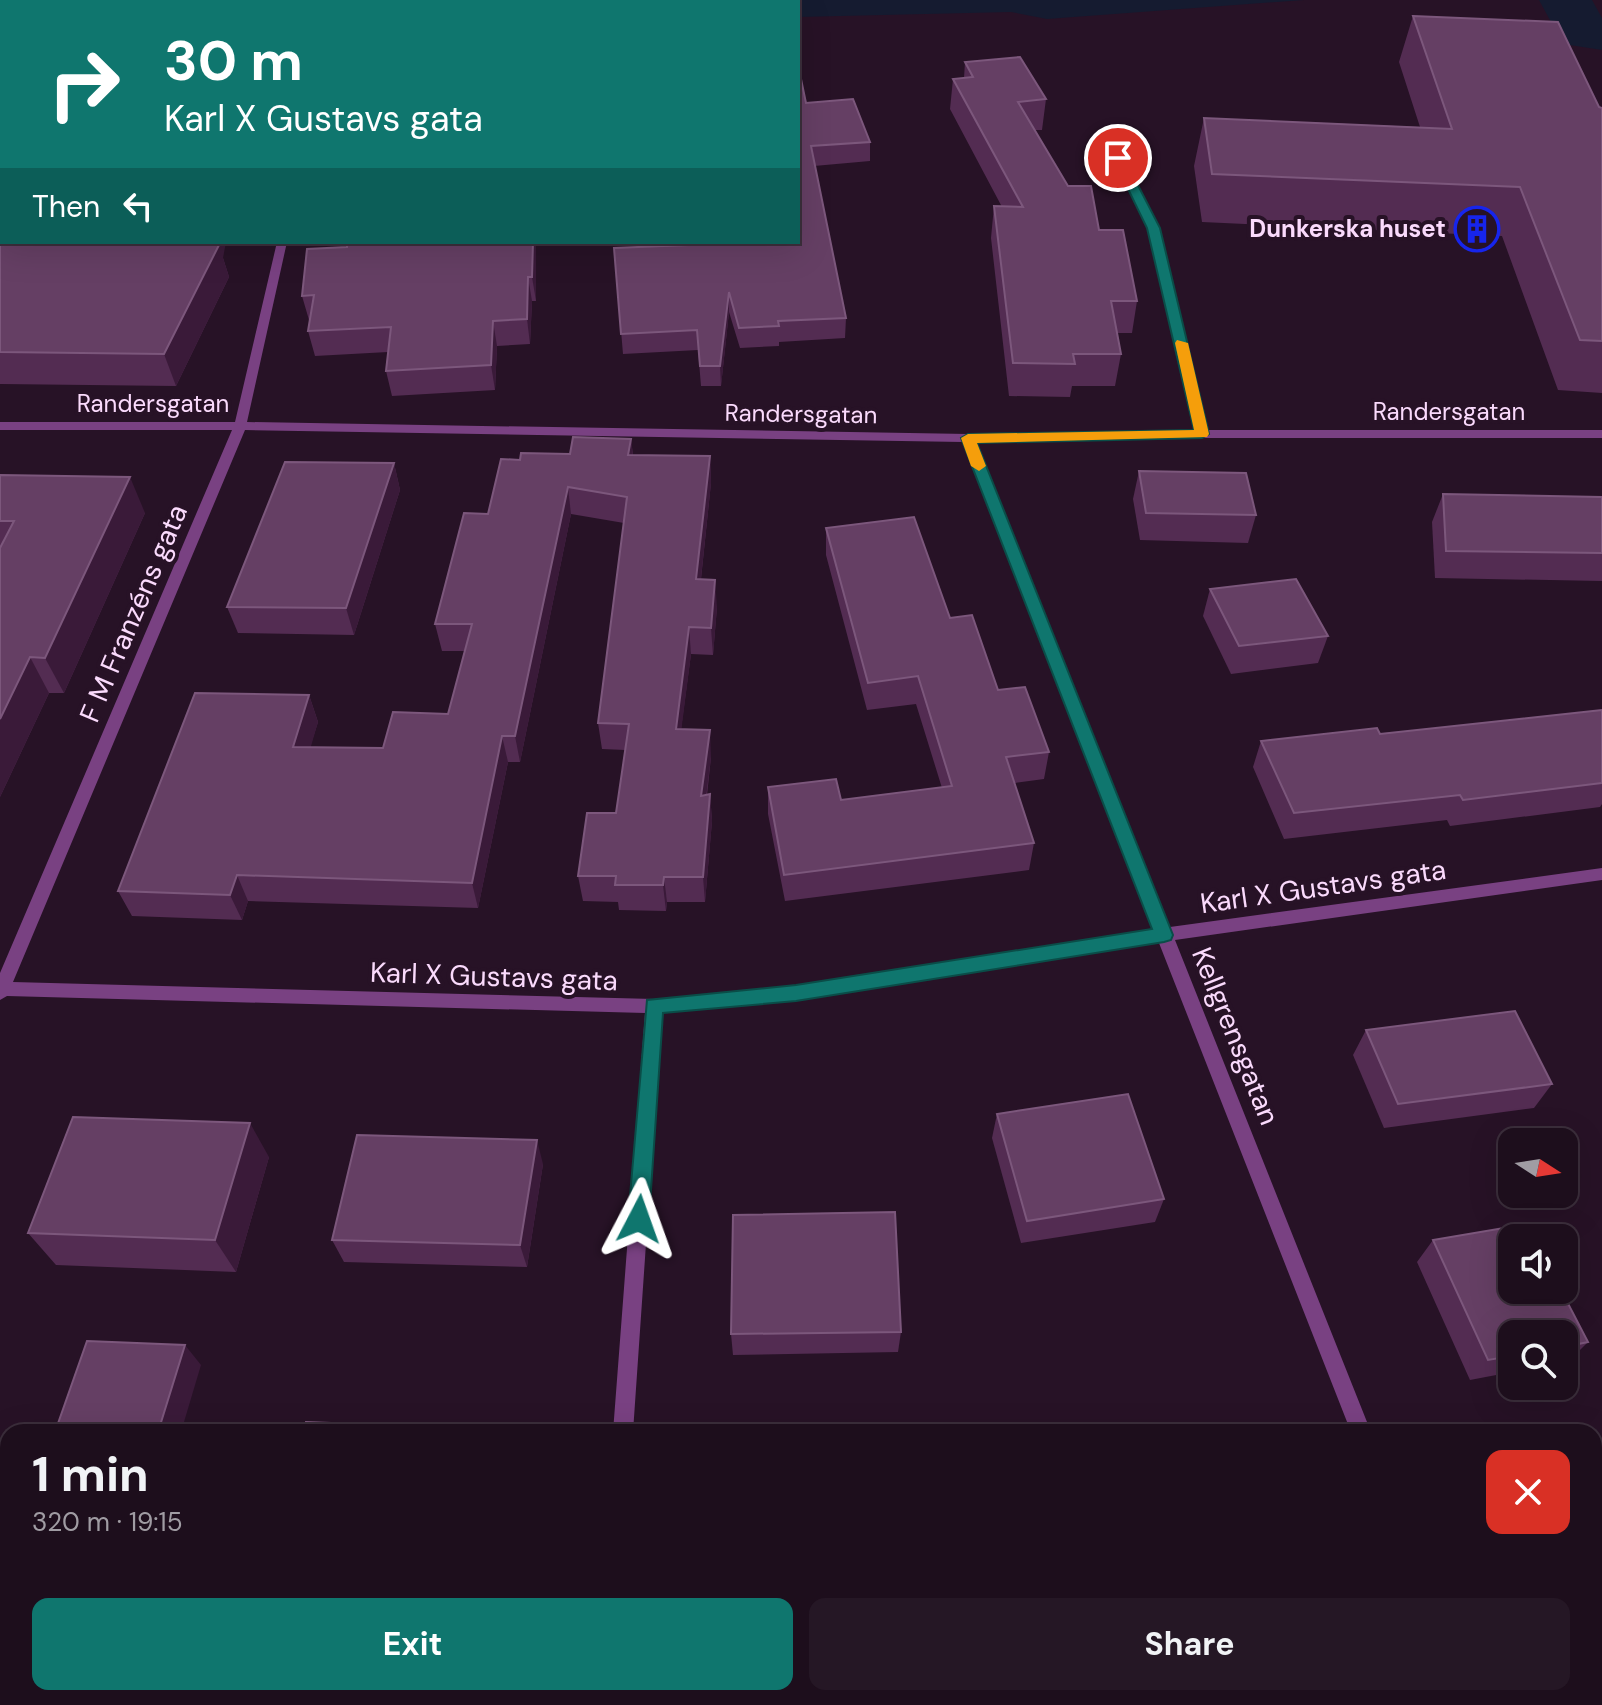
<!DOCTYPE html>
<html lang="en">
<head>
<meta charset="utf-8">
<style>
	:root { --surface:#1d0e1c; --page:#251725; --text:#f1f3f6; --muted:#a09ca3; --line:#3b2e3b; --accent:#0f766e }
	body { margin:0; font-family:"DM Sans",sans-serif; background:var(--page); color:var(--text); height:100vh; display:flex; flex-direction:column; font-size:30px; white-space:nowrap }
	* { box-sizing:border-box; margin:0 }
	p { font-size:26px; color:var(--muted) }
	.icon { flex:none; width:44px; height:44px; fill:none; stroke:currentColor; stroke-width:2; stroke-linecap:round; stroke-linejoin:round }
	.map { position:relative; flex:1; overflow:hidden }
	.details { position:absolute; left:0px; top:1424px; width:1602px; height:282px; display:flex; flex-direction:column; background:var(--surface); border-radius:24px 24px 0 0; box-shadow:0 8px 32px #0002,0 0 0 2px var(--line) }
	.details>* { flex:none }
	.hud { position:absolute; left:0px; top:0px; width:800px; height:244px; box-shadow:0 8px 32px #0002,0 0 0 2px var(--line); background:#0f766e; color:#fff; overflow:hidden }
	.needle { width:52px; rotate:102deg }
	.buttons { position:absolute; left:1498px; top:1128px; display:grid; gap:16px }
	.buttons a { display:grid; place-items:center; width:80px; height:80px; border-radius:16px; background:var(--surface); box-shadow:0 8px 32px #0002,0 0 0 2px var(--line); font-size:40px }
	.pin { position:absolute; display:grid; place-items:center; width:68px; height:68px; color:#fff; margin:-34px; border:4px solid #fff; border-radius:50%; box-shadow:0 2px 8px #0007 }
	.me { position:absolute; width:88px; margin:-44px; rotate:4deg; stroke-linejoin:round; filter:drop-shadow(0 0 6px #0008) }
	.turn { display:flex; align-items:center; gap:28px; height:168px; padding:0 32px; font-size:36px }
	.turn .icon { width:104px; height:104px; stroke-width:2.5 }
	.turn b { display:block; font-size:56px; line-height:68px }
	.then { display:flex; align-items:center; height:76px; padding:0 32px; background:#0003; gap:16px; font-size:30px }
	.round { display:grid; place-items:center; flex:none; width:84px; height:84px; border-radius:16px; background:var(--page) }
	.head { display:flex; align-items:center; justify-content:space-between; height:136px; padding:0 32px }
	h1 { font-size:48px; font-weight:700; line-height:60px }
	.primary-button { display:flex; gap:16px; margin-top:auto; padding:16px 32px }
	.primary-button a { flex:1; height:92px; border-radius:16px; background:var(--accent); color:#fff; font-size:32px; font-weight:700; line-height:92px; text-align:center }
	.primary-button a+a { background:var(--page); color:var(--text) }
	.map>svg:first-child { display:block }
</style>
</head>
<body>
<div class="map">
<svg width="1602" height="1705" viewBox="0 0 1602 1705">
	<rect width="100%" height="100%" fill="#271226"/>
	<!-- green -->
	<g fill="#151b30">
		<path d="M0,0H1304L1047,19L1011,12L798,17V2H2L0,41Z"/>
		<path d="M1539,0H1592L1602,18V50L1563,44Z"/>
	</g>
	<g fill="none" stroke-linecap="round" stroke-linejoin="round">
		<!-- street -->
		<g fill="#794182" fill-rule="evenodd">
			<path d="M1118,155L1123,158L1158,228L1207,430H1602V438H1202L976,442L1170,927L1602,868V880L1175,940L1371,1432H1351L1159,943L796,1000L662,1012L633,1432H613L645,1013L7,996L0,1000V973L232,430H0V422H235L277,242H287L247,422L968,434L1195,430L1148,228L1113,158ZM245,430L963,442L1154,930L796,986L654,999L13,982Z"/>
			<path d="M593,1698H617L616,1705H592Z"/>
			<path d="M1454,1698H1478L1481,1705H1457Z"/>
		</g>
	</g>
	<!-- wall -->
	<g fill="#532c52">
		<path d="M1413,16L1599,107L1602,108V393L1558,390L1502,236L1202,222L1194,166L1204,118L1420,127L1399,62Z"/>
		<path d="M965,62L1046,99L1042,130H1035L1068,186L1099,230L1137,301L1132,333H1117L1121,354L1115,386H1072L1070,397L1009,396L991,238L994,206L1002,207L950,109L953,79L964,78Z"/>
		<path d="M0,64L223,258L229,277L176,386L0,384Z"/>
		<path d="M806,103L870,142V161L814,166L846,318L845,338L779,342V346L740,348L729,312L721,386H701L698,350L623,354L614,248L687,245V242H798Z"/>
		<path d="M347,242H536V301H532L530,344L497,346L495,390L392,396L386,371L388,352L315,356L308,331L310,320H309L302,296L347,247Z"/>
		<path d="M631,439L633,455L710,456L711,483L701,579L717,607L713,655L691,654L681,729L711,757L707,795L710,794L712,821L705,902H667L666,911L619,910L618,902L583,901L578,876L616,813L625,750L602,749L598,723L624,523L571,514L520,762H508L478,908L248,901L242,920L132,916L118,891L309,695L318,722L310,747L383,748L448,714L465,651H442L435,624L488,514L520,460L570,454Z"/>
		<path d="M394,463L400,490L354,635L238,633L227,607Z"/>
		<path d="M1139,471L1256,515L1248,543L1140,540L1133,499Z"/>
		<path d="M0,475L145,513L64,693H49L0,797Z"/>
		<path d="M1443,494L1602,497V581L1435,578L1432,522Z"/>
		<path d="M826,528L950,618L998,690L1049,752L1044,779L1015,783L1034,843L1029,870L785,901L768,814V787L841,800L942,788L916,704L867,710L826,555Z"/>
		<path d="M1210,589L1328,636L1318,663L1231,674L1203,616Z"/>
		<path d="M1602,710V804L1600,807L1450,826L1447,820L1284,839L1253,767L1261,741L1380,734Z"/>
		<path d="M1366,1030L1552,1084L1534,1108L1384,1128L1353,1055Z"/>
		<path d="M997,1114L1164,1199L1155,1222L1021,1243L992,1138Z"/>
		<path d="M269,1157L236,1272L56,1265L28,1233Z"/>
		<path d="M543,1164L527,1267L344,1262L332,1240Z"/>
		<path d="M1433,1240L1588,1342L1567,1363H1564V1334H1512V1372L1470,1380L1417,1262Z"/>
		<path d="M901,1332L898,1352L733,1355L731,1334Z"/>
		<path d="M1109,1698H1353L1355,1705H1110Z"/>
	</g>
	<!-- shaded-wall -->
	<g fill="#3a1a39">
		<path d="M209,242H226L223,258L229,277L176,386L164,354Z"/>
		<path d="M533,242H536V301L532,277Z"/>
		<path d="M528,277L532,301L530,344L527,319Z"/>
		<path d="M729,292V312L721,386L720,366Z"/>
		<path d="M493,321L497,346L495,390L491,365Z"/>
		<path d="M631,439L634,466L628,455Z"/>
		<path d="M710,456L711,483L698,606L696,579Z"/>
		<path d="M394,463L400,490L354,635L346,608Z"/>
		<path d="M130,477L145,513L64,693L45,658Z"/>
		<path d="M568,487L571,514L520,762L515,736Z"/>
		<path d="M715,580L717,607L713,655L711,628Z"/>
		<path d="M689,627L691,654L678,756L676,729Z"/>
		<path d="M30,657L49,693L0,797V719Z"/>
		<path d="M309,695L318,722L303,774L293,747Z"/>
		<path d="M710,730L711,757L703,822L701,796Z"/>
		<path d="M502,736L508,762L478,908L472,883Z"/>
		<path d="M710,794L712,821L705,902L703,877Z"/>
		<path d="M237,875L248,901L242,920L230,895Z"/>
		<path d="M664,877L667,902L666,911L663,885Z"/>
		<path d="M250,1123L269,1157L236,1272L215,1240Z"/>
		<path d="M537,1140L543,1164L527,1267L520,1245Z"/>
		<path d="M185,1345L201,1365L181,1432H158Z"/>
	</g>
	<!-- building -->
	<g fill="#653f64" stroke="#7c577c" stroke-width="2">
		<path d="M1413,16L1558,22L1599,107L1602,108V341L1580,340L1520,187L1212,174L1204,118L1452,129Z"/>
		<path d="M1020,57L1046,99L1018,102L1068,186H1091L1099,230H1123L1137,301H1111L1121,354H1073L1075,364L1013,363L994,206L1023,207L953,79L973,77L965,62Z"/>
		<path d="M0,64H2V242H209L208,245H219L164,354L0,352Z"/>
		<path d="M798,79H801L806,103L853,99L870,142L811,146L846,318L778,321L779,326L739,328L729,292L720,366H700L697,330L621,334L614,248L688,245V242H798Z"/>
		<path d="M347,242H533L532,277H528L527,319L493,321L491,365L386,371L391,327L308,331L314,295L302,296L307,249L347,247Z"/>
		<path d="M573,437L631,439L628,455L710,456L696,579L715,580L711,628L689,627L676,729L710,730L701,796L710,794L703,877H664L663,885H615L616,876H578L587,813H616L629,724L598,723L627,497L568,487L515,736H502L472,883L237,875L230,895L118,891L195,693L309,695L293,747L383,748L393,712L448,714L472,624H435L464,513L488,514L501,459L520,460L521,453L570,454Z"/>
		<path d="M285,462L394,463L346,608L227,607Z"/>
		<path d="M1139,471L1246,473L1256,515L1146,513Z"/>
		<path d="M0,475L130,477L45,658L30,657L0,719V548L14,521H0Z"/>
		<path d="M1443,494L1602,497V553L1446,551Z"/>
		<path d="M914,517L950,618L972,615L998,690L1025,687L1049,752L1006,757L1034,843L784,875L768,787L836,779L841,800L952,786L918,676L868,683L826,528Z"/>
		<path d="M1296,579L1328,636L1239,646L1210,589Z"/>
		<path d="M1602,710V783L1463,800L1460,795L1294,813L1261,741L1377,728L1380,734Z"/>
		<path d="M1515,1011L1552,1084L1398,1104L1366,1030Z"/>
		<path d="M1128,1094L1164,1199L1027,1221L997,1114Z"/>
		<path d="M73,1117L250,1123L215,1240L28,1233Z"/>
		<path d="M357,1135L537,1140L520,1245L332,1240Z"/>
		<path d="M895,1212L901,1332L731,1334L733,1215Z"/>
		<path d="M1528,1224L1535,1238H1512V1290H1561L1588,1342L1564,1347V1334H1512V1356L1488,1360L1433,1240Z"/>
		<path d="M87,1341L185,1345L158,1432H55Z"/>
		<path d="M306,1422L508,1430V1432H304Z"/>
		<rect x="830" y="1698" width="135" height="7"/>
		<path d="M1124,1698H1353L1355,1705H1125Z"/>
	</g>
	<!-- route -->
	<path fill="#0f766e" stroke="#0a4d48" stroke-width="2" d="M1118,155L1124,158L1160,228L1209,434L1202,438L977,443L1173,935L1171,940L1164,942L796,1001L663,1013L649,1219L646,1226L639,1229L631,1226L628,1219L647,1000L796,985L1152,929L961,438L968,434L1194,430L1147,228L1113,158Z"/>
	<!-- slow -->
	<path fill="#f59e0b" d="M1177,340L1188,343L1209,434L1207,437L977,443L986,466L979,471L971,466L961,438L968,434L1194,430L1175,343Z"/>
	<!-- icons -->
	<defs>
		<g id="building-ring" transform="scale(2.3)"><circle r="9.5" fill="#271226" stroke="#1725ec" stroke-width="1.5"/><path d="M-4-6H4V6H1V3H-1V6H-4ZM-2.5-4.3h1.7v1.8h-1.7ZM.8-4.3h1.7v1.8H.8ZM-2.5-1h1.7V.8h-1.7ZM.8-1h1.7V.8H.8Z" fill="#1725ec"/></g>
	</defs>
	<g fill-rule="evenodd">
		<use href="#building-ring" x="1477" y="229"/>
	</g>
	<g text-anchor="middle" stroke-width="8" stroke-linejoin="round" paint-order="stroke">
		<!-- far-poi labels -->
		<g font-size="24" font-weight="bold" fill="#fadafc" stroke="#271226" text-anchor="end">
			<text x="1446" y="237">Dunkerska huset</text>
		</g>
		<!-- far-street labels -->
		<g font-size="24" fill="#fadafc" stroke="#271226">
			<text x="153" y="412">Randersgatan</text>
			<text x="1449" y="420">Randersgatan</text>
			<text transform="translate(801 414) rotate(1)" y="8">Randersgatan</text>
		</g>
		<!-- street labels -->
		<g font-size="28" fill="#fadafc" stroke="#271226">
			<text transform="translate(133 613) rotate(-67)" y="10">F M Franzéns gata</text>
			<text transform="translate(1323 886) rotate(-8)" y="10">Karl X Gustavs gata</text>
			<text transform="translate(494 976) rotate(2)" y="10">Karl X Gustavs gata</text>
			<text transform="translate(1236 1036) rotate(68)" y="10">Kellgrensgatan</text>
		</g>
	</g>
</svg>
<div class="buttons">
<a><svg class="needle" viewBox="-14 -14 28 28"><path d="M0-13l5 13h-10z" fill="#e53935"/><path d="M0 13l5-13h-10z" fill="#a09ca3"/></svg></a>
<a><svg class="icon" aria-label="sound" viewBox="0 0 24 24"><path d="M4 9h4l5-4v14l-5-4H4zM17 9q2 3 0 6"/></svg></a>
<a><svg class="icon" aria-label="search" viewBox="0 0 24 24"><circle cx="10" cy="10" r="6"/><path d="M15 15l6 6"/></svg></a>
</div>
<div class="pin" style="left:1118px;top:158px;background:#d93025"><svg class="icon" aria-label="arrive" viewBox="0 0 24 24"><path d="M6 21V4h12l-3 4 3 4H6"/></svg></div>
<svg class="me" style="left:639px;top:1219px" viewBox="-20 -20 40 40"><path d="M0-17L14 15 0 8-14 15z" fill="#0f766e" stroke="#fff" stroke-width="4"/></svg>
<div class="hud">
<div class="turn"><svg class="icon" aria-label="right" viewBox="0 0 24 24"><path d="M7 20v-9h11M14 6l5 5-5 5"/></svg><div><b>30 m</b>Karl X Gustavs gata</div></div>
<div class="then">Then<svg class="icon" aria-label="left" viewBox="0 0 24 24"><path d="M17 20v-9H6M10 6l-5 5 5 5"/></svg></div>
</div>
<section class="details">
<div class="head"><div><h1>1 min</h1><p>320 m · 19:15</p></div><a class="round" style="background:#d93025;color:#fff"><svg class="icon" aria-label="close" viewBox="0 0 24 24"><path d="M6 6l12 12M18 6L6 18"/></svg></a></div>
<div class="primary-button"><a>Exit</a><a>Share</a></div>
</section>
</div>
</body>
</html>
